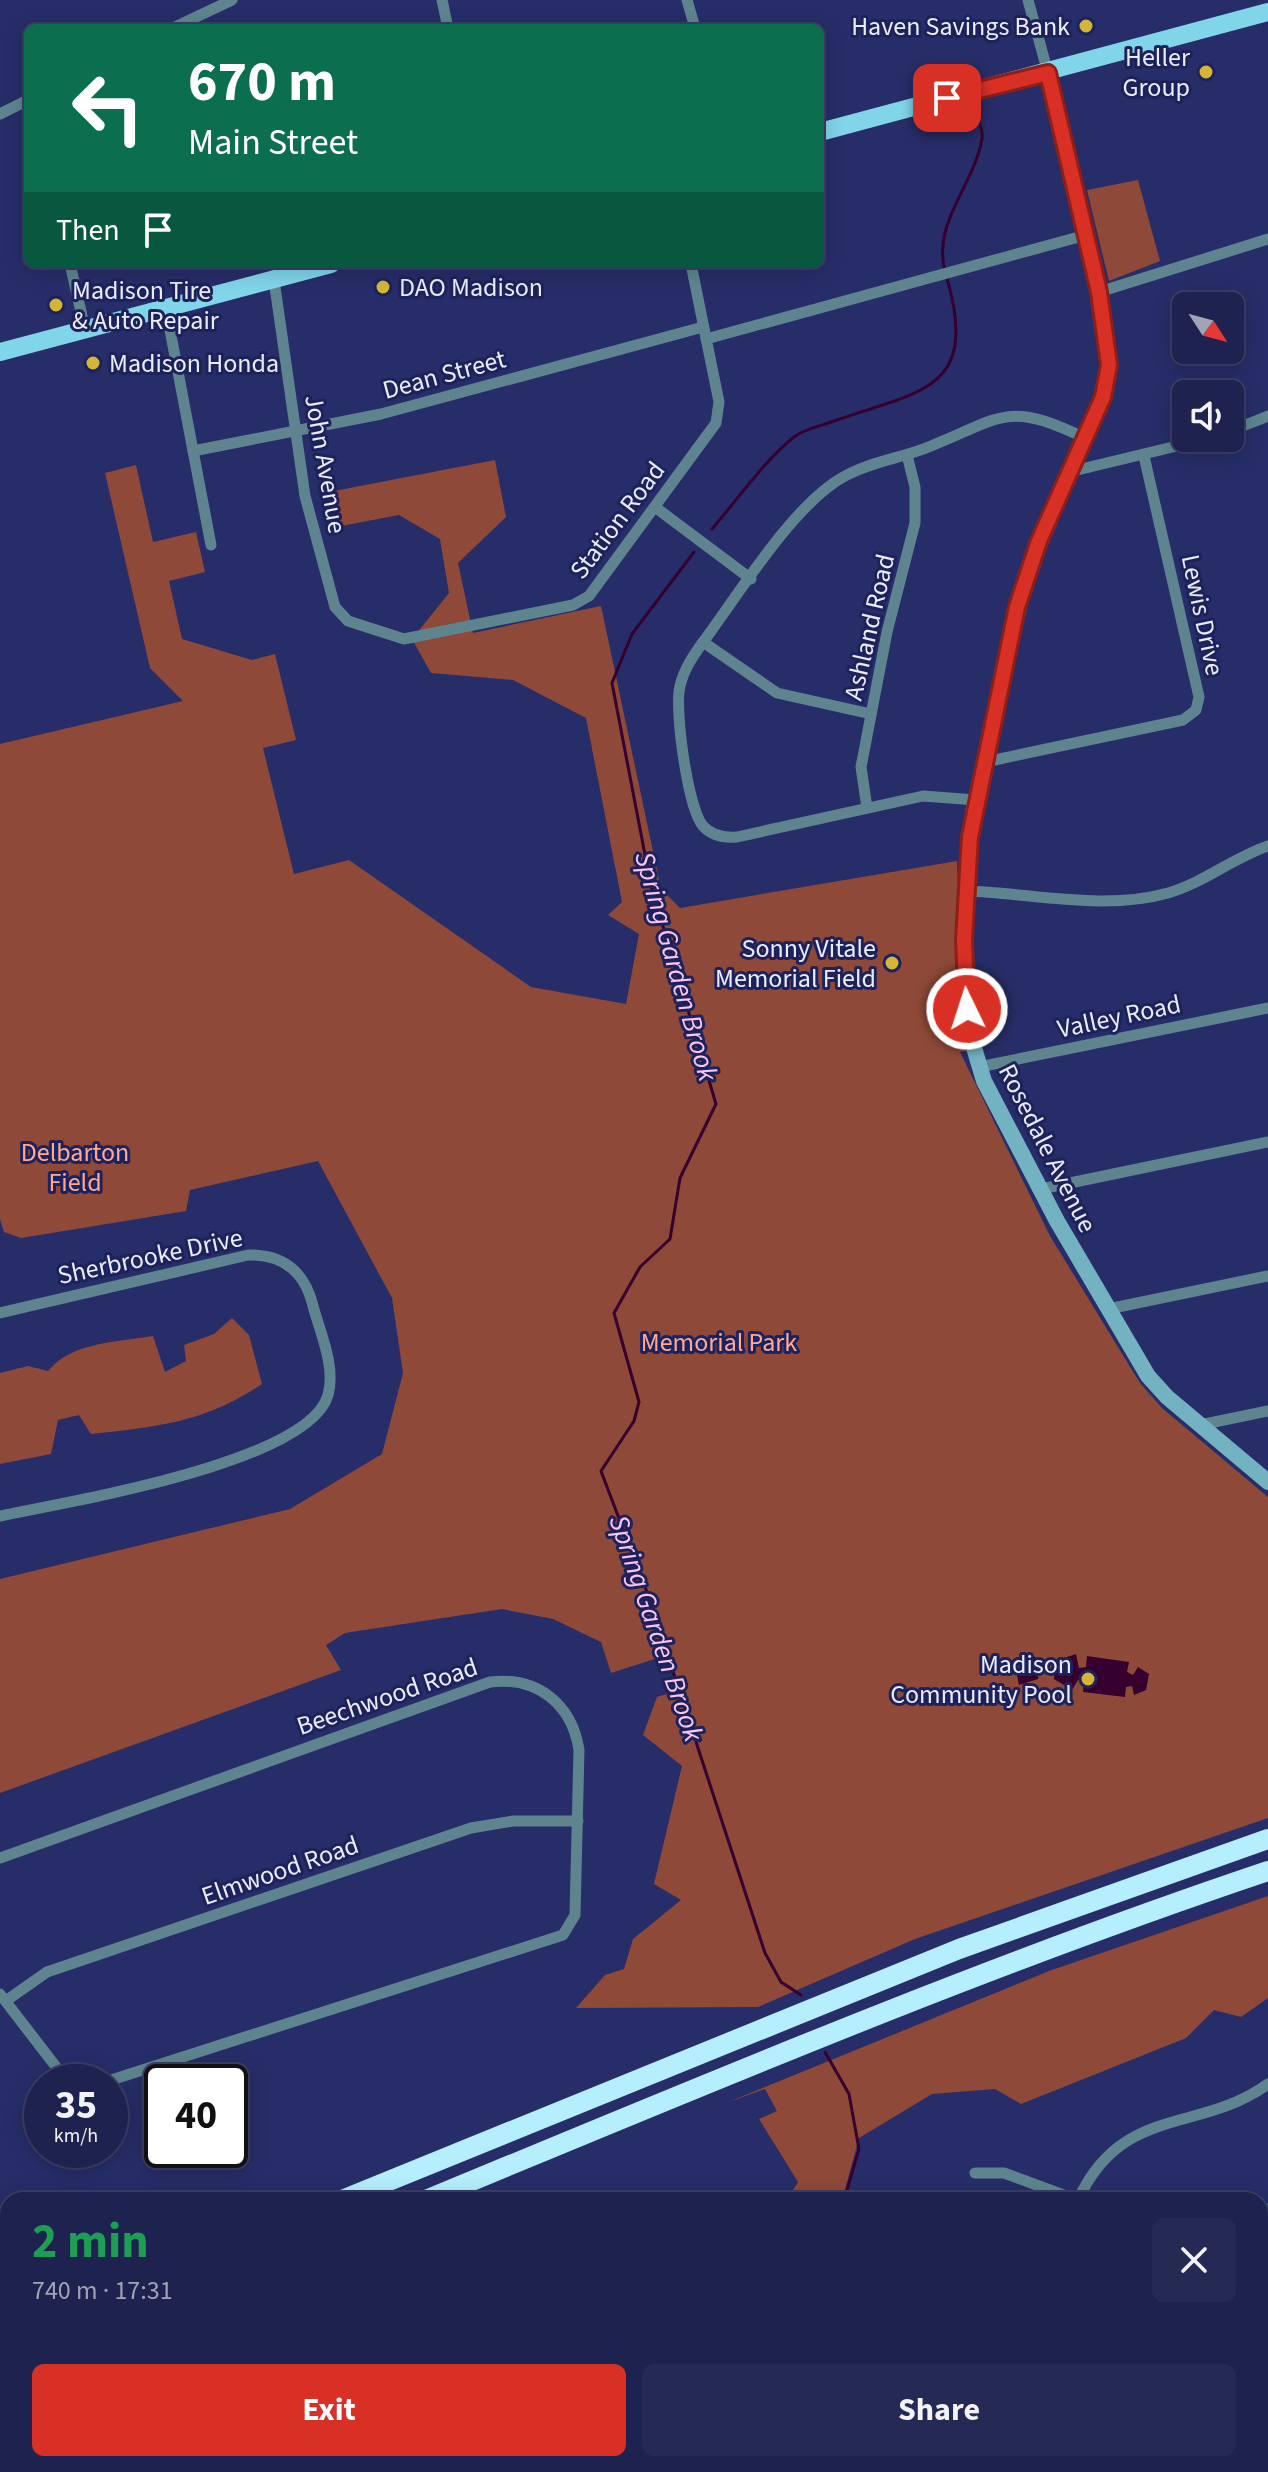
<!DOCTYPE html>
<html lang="en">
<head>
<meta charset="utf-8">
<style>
	:root { --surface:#1d224e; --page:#252a55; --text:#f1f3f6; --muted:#a0a4b6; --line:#3b3f66; --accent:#d93025 }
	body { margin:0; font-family:"Source Sans 3",sans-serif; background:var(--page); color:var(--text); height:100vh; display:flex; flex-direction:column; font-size:30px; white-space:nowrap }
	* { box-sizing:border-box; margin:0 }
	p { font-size:26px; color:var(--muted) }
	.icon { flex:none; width:44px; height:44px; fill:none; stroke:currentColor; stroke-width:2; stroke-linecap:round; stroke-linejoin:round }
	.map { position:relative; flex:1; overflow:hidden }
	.drawer { position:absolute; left:0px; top:2192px; width:1268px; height:280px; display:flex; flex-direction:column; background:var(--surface); border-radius:24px 24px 0 0; box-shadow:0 4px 20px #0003,0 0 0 2px var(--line) }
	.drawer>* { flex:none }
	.banner { position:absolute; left:24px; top:24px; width:800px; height:244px; border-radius:12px; box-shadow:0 4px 20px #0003,0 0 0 2px var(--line); background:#0b6e4f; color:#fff; overflow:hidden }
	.needle { width:52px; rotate:126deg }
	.tools { position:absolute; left:1172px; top:292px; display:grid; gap:16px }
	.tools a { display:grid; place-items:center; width:72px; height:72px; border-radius:12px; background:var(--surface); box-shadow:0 4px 20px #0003,0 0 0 2px var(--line); font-size:40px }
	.speed { position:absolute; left:24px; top:2064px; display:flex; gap:16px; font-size:40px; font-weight:700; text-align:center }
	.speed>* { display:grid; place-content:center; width:104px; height:104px; border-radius:50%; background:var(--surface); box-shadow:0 4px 20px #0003,0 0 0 2px var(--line); line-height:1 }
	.speed small { font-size:20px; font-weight:400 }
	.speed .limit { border:4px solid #111; border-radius:12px; background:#fff; color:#111 }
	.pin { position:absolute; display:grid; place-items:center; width:68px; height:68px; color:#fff; margin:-34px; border-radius:16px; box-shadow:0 4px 12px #0006 }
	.me { position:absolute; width:88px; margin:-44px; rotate:356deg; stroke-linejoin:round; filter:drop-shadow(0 0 6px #0008) }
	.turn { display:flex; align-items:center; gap:28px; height:168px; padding:0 32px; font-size:36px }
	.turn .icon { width:104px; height:104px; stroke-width:2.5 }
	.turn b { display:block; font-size:56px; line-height:68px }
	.then { display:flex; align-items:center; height:76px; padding:0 32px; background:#0003; gap:16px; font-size:30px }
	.round { display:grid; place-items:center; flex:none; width:84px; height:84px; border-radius:12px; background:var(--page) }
	.headline { display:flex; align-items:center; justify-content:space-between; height:136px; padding:0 32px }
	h1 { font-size:48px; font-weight:700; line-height:60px; color:#1e9e55 }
	.button { display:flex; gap:16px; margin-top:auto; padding:16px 32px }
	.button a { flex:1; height:92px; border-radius:12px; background:var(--accent); color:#fff; font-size:32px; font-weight:700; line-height:92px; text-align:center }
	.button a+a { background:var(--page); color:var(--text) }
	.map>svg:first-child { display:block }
</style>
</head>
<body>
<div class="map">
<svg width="1268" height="2472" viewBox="0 0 1268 2472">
	<rect width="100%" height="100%" fill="#272d68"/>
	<!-- green -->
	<g fill="#8e4938">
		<path d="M1138,180L1160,261L1109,281L1087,190Z"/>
		<path d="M495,460L506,517L458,563L473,633L601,606L661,889L680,908L957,861L962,1032L967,1051L960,1052L1050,1236L1140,1383L1162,1408L1268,1497V1818L915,1939L758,2007L576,2008L605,1975L624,1969L633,1939L681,1900L654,1884L682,1766L643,1735L657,1697L679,1690L667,1655L611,1673L601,1642L553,1619L502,1609L345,1633L326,1645L341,1670L0,1793V1579L290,1509L382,1454L403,1373L392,1298L318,1161L190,1190L186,1211L21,1238L4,1232L0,1219V744L183,701L150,668L105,473L136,465L153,542L196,532L205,572L169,581L182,639L252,660L275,654L296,740L263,748L294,874L349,860L531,987L626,1004L639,934L608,915L622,902L586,718L513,680L431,673L412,639L449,593L440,539L399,515L336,527L329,492Z"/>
		<path d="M232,1318L249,1335L262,1384C206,1422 157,1427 91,1434L79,1415L58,1420L51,1454L0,1464V1373L28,1366L48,1371C71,1342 118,1342 153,1336L165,1372L186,1361L184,1345L214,1334Z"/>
		<path d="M1268,1896V1998L1241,2017L1214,2010L1186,2038L1021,2104L995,2089L932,2094L859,2138L843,2197H869V2200H787L798,2182L759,2119L777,2111L765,2089L726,2103L1049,1971Z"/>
		<path d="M784,2464H880L883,2472H786Z"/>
	</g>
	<!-- water -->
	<g fill="#35002e">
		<path d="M1076,1654L1079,1668L1086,1667L1087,1656L1129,1662L1127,1672L1133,1675L1138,1667L1149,1674L1146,1690L1134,1695L1132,1686L1126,1687L1125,1697L1083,1692L1084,1681L1078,1680L1072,1690L1054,1679L1055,1661Z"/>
		<path d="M1034,1656L1040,1663L1038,1679L1019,1685L1017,1675Z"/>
		<path d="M928,2464H1044L1046,2472H923Z"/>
	</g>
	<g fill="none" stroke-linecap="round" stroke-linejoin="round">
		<!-- stream -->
		<g stroke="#35002e" stroke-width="3">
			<path d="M945,271C932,223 974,185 982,139C984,130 977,117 974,109"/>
			<path d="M712,529C738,499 763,462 794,437C803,429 821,426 834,421C922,390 979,391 947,278"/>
			<path d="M694,552L632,634L612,683L651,886L716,1104L680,1178L670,1239L640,1267L614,1313L639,1402L634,1421L601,1471L648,1595L765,1953L781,1982L801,1995"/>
			<path d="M825,2052L849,2094L859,2149L844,2200"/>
			<path d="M861,2464L863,2472"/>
		</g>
		<!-- street -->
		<g stroke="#5e858f" stroke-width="11">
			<path d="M442,0L448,28"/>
			<path d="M687,0L695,28"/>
			<path d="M1028,0L1048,73"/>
			<path d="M173,28L232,0"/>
			<path d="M0,114L28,100"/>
			<path d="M70,264L85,329"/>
			<path d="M274,280L305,496L335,607L348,621L404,639L573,605L589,596L716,423L719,402L691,264"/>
			<path d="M1099,292L1268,239"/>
			<path d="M166,309L211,545"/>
			<path d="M706,339L1086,235"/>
			<path d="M1230,431L1268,416"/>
			<path d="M193,451L381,414L703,327"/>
			<path d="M1069,472L1210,438"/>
			<path d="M655,507L751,579"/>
			<path d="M703,642L777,693L871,714"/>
			<path d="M985,762L1183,720L1196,710L1199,697L1144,456"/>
			<path d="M976,800L923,796L737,837C724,838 712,836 703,826C688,809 674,709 680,686C684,669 693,656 703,642C739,594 794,503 845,476C872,461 903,458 931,446C1005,416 1007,401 1085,438"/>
			<path d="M867,808L861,767L887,632L915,523V487L907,455"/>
			<path d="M966,891C1031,893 1105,911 1168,893C1203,883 1233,858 1268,846"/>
			<path d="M979,1067L1268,1008"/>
			<path d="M1041,1189L1268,1142"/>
			<path d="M1108,1309L1268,1276"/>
			<path d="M0,1313L248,1255C283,1254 305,1272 313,1306C320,1332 336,1367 328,1395C309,1463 66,1502 0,1516"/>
			<path d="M1200,1425L1268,1411"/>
			<path d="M0,1858L490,1682C537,1676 572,1704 579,1750L575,1915L563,1935L105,2082"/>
			<path d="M0,1994L60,2072L76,2082"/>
			<path d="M7,2000L47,1972L471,1828L513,1821H578"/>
			<path d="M975,2173H1004L1077,2200"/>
			<path d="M1078,2200C1122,2104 1199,2134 1268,2084"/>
			<path d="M1260,2220L1268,2209"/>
			<path d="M1260,2421L1268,2412"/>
			<path d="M1137,2464L1144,2472"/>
			<path d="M114,2472L135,2464"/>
			<path d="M1216,2472L1222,2464"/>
		</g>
		<!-- secondary -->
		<path stroke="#73b2c1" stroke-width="16" d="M1048,73L1099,292L1109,365L1103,397L1026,575L973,813L964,940L969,1031L984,1081L1057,1221L1148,1376L1167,1397L1268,1482"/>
		<!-- primary -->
		<g stroke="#81d5e9" stroke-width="18">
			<path d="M820,132L1268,12"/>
			<path d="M0,352L331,264"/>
		</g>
		<!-- highway -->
		<g stroke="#b5eefc" stroke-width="20">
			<path d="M342,2200L959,1949L1268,1839"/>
			<path d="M426,2200C704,2085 982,1967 1268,1871"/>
			<path d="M0,2340L8,2337"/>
			<path d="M0,2375L8,2372"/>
		</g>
	</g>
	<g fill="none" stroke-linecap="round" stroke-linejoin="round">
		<!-- route casing -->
		<g stroke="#8d1f18" stroke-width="20">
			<path id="route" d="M947,98L1048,73L1099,292L1109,365L1103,397L1039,541L1017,607L970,837L964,940L967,1009"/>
		</g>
		<!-- route -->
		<use href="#route" stroke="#d93025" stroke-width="14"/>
	</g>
	<!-- markers -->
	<g fill="#d4b535" stroke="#1e225c" stroke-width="3">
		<circle cx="1086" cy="26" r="8"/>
		<circle cx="1206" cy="72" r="8"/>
		<circle cx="383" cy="287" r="8"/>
		<circle cx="56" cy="305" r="8"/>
		<circle cx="93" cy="363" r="8"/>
		<circle cx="892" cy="963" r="8"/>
		<circle cx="1088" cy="1679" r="8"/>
	</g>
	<g text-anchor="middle" stroke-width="6" stroke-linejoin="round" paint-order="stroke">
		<!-- poi labels -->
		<g font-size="26" fill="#e9edfc" stroke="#1e225c" text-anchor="end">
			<text x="1070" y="35">Haven Savings Bank</text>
			<text x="1190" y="66">Heller<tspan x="1190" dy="30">Group</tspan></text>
			<text x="399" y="296" text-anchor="start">DAO Madison</text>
			<text x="72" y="299" text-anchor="start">Madison Tire<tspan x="72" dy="30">&amp; Auto Repair</tspan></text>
			<text x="109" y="372" text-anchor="start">Madison Honda</text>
			<text x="876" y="957">Sonny Vitale<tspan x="876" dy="30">Memorial Field</tspan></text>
			<text x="1072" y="1673">Madison<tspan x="1072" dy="30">Community Pool</tspan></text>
		</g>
		<!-- street labels -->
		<g font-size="26" fill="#e9edfc" stroke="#1e225c">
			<text transform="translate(444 374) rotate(-15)" y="9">Dean Street</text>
			<text transform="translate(326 464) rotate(80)" y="9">John Avenue</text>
			<text transform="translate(617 520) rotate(-53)" y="9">Station Road</text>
			<text transform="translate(1203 615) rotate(78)" y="9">Lewis Drive</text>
			<text transform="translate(869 627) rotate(-77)" y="9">Ashland Road</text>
			<text transform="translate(1119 1016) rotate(-12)" y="9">Valley Road</text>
			<text transform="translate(1048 1148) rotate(63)" y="9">Rosedale Avenue</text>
			<text transform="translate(150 1256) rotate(-12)" y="9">Sherbrooke Drive</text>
			<text transform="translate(387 1696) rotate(-19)" y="9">Beechwood Road</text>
			<text transform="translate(280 1870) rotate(-19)" y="9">Elmwood Road</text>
		</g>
		<!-- park labels -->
		<g font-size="26" fill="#fda994" stroke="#1e225c">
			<text x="75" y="1161">Delbarton<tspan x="75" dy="30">Field</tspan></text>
			<text x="719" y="1351">Memorial Park</text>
		</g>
		<!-- water labels -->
		<g font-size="28" font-style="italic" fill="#fcc7ef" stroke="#1e225c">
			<text transform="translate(677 966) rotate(74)" y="10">Spring Garden Brook</text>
			<text transform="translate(657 1628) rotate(71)" y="10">Spring Garden Brook</text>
		</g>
	</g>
</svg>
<div class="tools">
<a><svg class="needle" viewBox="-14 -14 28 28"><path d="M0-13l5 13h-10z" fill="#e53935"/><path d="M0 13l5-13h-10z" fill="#a0a4b6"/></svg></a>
<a><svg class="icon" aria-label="sound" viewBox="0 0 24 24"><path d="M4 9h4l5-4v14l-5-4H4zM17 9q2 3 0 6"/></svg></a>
</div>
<div class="speed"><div>35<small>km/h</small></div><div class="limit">40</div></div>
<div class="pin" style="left:947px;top:98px;background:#d93025"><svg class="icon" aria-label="arrive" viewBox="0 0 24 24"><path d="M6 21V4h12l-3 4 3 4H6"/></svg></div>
<svg class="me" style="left:967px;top:1009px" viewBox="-20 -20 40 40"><circle r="17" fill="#d93025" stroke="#fff" stroke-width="3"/><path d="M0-11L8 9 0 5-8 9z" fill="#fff"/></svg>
<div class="banner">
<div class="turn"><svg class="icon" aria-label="left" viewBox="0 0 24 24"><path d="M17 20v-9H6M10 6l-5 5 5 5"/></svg><div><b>670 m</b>Main Street</div></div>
<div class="then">Then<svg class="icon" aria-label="arrive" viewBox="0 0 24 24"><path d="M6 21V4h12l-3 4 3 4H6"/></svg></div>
</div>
<section class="drawer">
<div class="headline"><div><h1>2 min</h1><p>740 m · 17:31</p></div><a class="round"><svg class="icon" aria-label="close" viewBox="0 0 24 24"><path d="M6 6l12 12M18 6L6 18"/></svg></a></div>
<div class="button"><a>Exit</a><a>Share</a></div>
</section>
</div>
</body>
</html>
